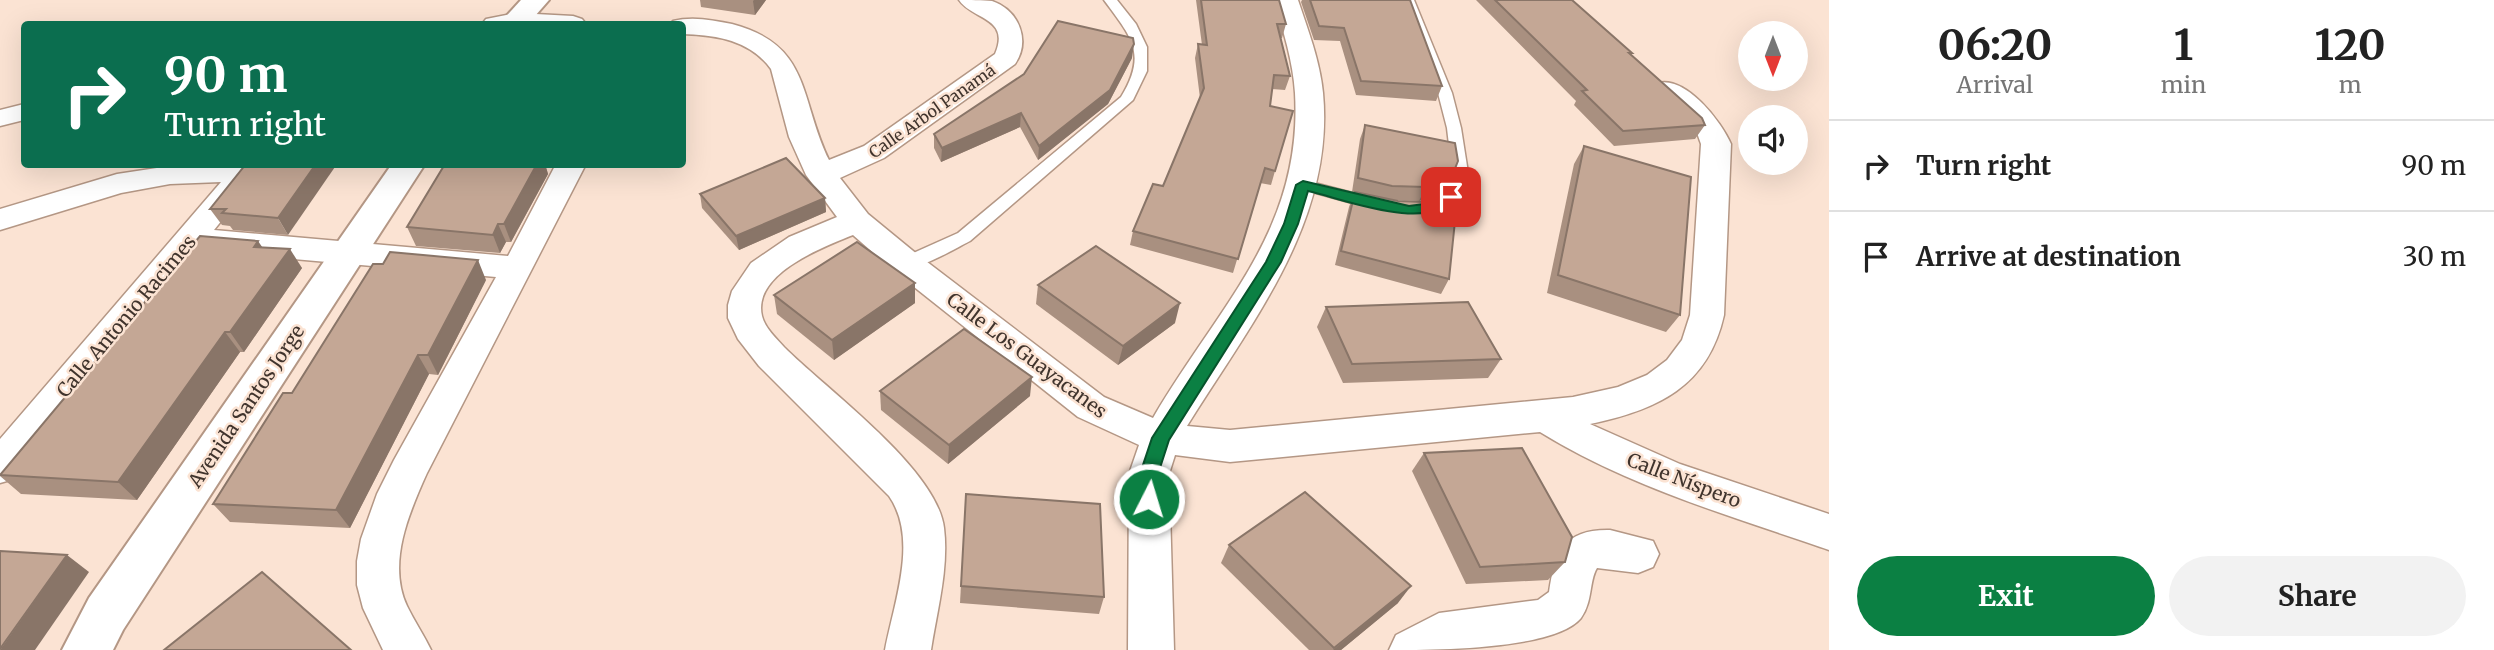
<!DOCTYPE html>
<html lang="en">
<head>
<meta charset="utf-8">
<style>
	:root { --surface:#fff; --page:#f2f2f2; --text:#222; --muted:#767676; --line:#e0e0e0; --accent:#0b8043 }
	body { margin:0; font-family:Merriweather,serif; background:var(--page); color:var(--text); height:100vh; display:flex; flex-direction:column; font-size:26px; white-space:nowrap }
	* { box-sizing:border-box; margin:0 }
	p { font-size:23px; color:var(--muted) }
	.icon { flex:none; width:38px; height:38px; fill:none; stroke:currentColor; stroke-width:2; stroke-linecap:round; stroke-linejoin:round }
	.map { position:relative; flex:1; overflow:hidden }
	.details { display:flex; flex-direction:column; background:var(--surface); width:665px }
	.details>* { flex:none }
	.hud { position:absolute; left:21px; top:21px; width:665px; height:147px; border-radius:7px; box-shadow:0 7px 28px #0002; background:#0b6e4f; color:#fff; overflow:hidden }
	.needle { width:46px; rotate:180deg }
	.buttons { position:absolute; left:1738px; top:21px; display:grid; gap:14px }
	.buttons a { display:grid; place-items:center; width:70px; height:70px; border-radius:50%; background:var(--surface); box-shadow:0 7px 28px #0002; font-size:35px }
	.pin { position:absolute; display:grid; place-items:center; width:60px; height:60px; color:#fff; margin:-30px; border-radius:14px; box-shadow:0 4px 10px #0006 }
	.me { position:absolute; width:77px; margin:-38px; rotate:5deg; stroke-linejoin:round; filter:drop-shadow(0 0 5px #0008) }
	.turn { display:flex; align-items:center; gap:24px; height:147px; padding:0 28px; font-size:32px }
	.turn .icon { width:91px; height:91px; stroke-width:2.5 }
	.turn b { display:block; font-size:49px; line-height:60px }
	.eta { display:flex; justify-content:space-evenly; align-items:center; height:119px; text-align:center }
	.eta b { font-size:42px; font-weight:700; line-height:49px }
	.primary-button { display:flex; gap:14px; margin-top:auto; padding:14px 28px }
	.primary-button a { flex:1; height:80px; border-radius:42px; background:var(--accent); color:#fff; font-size:28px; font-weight:700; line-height:80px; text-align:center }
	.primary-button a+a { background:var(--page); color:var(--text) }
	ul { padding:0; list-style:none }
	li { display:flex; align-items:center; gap:21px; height:91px; padding:0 28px; border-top:2px solid var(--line) }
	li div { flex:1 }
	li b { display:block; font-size:26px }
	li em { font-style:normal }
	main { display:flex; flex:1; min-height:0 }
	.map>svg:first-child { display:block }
</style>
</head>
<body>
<main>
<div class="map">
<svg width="1829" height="650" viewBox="0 0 1829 650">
	<rect width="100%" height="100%" fill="#fbe3d3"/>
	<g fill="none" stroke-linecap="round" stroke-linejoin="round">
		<!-- service casing -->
		<g stroke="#b49785" stroke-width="3">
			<g id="service">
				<path d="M1104,0H1117L1136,24L1147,47V71L1133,100L970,241C954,249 917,272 900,267L898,263L900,259L958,233L1121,97C1148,53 1131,37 1104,0Z"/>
				<path d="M1402,0H1414L1452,93L1461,128L1469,179L1456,201L1433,213L1425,208L1445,194L1453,179L1447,128L1438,93Z"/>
				<path d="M1303,180L1379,200L1382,204L1374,209L1298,188L1295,185Z"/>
			</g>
		</g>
		<!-- minor casing -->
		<g stroke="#b49785" stroke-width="3">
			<g id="minor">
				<path d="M959,0C969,0 983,0 992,1C1019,10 1031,41 1015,64L884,158L840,178L868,214L918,255L1104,397L1153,418C1216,309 1303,232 1295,93C1293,61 1283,30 1274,0H1298C1308,30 1320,61 1323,93C1335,221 1251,323 1187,426L1230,430L1573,397L1618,387L1647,375L1667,360L1682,340L1690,315L1701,144L1696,130L1654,89L1658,83C1686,76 1721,121 1731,144L1724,315C1708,387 1657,410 1590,424L1680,464L1829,514V550C1731,516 1629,487 1540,432L1230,462L1175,455L1169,474L1174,650H1128L1129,474L1139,445L1078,417L894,271L853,235C823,247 752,274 762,316C765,328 776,338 784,347C827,390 937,469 944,528C949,568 937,611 931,650H885C894,602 919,539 889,496L759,366L738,339L728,318V305L732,291L751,263L789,237L837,217L806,175L789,137L771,69C750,40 716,35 682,34V24H670L673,21C692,16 713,20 732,24C812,45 799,99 829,160L864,146L995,54C1011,17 972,20 959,0Z"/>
				<path d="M517,13L573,16L582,19L586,24H482L486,19Z"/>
				<path d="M24,104V120L0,126V110Z"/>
				<path d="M267,164L214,230L508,256L556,164H586L427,473C409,513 387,563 407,606C414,621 424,635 431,650H383L363,608L357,585V561L361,539L377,494L394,460L496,277L215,252L202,246L14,479L0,483V439L221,182L170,184L121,193L0,230V209L117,174L170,166Z"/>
				<path d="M1610,530L1653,541L1659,554L1653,567L1638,573L1597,568C1589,581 1593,601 1581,618C1555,650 1433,650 1389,650L1396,635L1439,613L1538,600L1549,592C1555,552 1564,529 1610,530Z"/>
			</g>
		</g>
		<!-- secondary casing -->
		<g stroke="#b49785" stroke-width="4">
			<g id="secondary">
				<path d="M521,0H549L528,24H499Z"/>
				<path d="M392,164H425L123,630L113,650H62L89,598Z"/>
			</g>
		</g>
		<!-- service -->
		<use href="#service" fill="#fff" fill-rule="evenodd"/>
		<!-- minor -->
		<use href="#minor" fill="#fff" fill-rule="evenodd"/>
		<!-- secondary -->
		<use href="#secondary" fill="#fff" fill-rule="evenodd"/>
	</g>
	<!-- wall -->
	<g fill="#a99080">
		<path d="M700,0H766L755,15L701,7Z"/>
		<path d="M1196,0H1279L1286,24L1282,38H1281L1290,76L1285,90L1272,89L1270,106L1275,171L1271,185L1260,183L1233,273L1130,245L1133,231L1163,186L1200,98L1195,58L1198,44L1202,45Z"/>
		<path d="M1302,0H1410L1442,86L1436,101L1356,95L1340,41L1314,40L1301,2Z"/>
		<path d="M1476,0H1572L1632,53L1631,55L1705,125L1695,139L1614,146L1574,105L1576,101Z"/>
		<path d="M1132,58L1108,104L1038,160L1020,127L941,162L934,148V134Z"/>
		<path d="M1365,125L1454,171L1447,185L1435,196L1419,201L1393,200L1449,279L1441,294L1335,265L1349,207L1354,193L1352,192L1360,139Z"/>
		<path d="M1584,146L1680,315L1666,332L1547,293L1574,164Z"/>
		<path d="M246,164L288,235L233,230L230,226L222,225L210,209Z"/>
		<path d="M445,164H545L548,174L511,242H506L500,253L416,246L407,227Z"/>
		<path d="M700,194L825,198L826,212L739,250L702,208Z"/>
		<path d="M263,248L302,268L244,352H240L137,500L21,494L0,476V474Z"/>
		<path d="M486,280L438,375L429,374L350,528L230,522L213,504L292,393Z"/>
		<path d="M1038,285L1175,323L1118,365L1036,304Z"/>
		<path d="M774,295L915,303L834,360L777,314Z"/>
		<path d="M1326,307L1501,359L1488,378L1343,383L1317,327Z"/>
		<path d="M880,391L1030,396L948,464L881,410Z"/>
		<path d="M1424,453L1565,562L1548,580L1466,584L1412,471Z"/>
		<path d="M966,494L1104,597L1099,614L960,603Z"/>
		<path d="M1229,545L1398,603L1341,650H1309L1221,563Z"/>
	</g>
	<!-- shaded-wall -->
	<g fill="#897568">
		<path d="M754,0H766L755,15L753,1Z"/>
		<path d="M1134,44L1132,58L1108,104L1038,160L1039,146Z"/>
		<path d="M1021,113L1020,127L941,162L942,148Z"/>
		<path d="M316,164H337L288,235L278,218Z"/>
		<path d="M529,164H545L548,174L511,242L504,224Z"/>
		<path d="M1454,171L1447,185L1435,196L1419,201L1426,187Z"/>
		<path d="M825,198L826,212L739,250L736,236Z"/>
		<path d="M498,224L506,242L500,253L493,235Z"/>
		<path d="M258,241L271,260L254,247Z"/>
		<path d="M290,249L302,268L244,352L230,332Z"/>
		<path d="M478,260L486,280L438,375L428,355Z"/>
		<path d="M915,283V303L834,360L832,340Z"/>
		<path d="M1180,303L1175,323L1118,365L1123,346Z"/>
		<path d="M225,332L240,352L137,500L118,482Z"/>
		<path d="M418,355L429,374L350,528L336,510Z"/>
		<path d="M1032,377L1030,396L948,464L949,445Z"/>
		<path d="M67,555L89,572L35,650H0Z"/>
		<path d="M1411,586L1398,603L1341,650H1333Z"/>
	</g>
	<!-- building -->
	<g fill="#c4a795" stroke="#897568" stroke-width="2">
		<path d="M1201,0H1279L1286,24H1277L1290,76L1274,75L1270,106L1293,111L1275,171L1265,168L1238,259L1133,231L1153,184L1163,186L1204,88L1198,44L1207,45Z"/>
		<path d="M1310,0H1410L1442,86L1361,81L1344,28L1319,26Z"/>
		<path d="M1495,0H1572L1632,53H1629L1702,118L1705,125L1623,131L1582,91L1587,90Z"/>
		<path d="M1058,21L1133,38L1134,44L1110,90L1039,146L1021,113L942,148L934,134L1024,74Z"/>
		<path d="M1365,125L1455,143L1458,161L1454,171L1442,182L1426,187L1392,186L1358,178Z"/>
		<path d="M1584,146L1691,177L1680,315L1558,275Z"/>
		<path d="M786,158L825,198L736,236L700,194Z"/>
		<path d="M246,164H316L278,218L222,213L226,209H210Z"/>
		<path d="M445,164H537L504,224H498L493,235L407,227Z"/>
		<path d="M1355,192L1398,201L1424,202L1448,198L1458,192L1449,279L1341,251Z"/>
		<path d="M200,236L258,241L254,247L290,249L230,332H225L118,482L0,475Z"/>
		<path d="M857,242L915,283L832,340L774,295Z"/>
		<path d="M1096,246L1180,303L1123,346L1038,285Z"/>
		<path d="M390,252L478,260L428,355H418L336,510L213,504L283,393H292L373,264H383Z"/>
		<path d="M1468,302L1501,359L1352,364L1326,307Z"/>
		<path d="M964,329L1032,377L949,445L880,391Z"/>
		<path d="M1522,448L1572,537L1565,562L1480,567L1424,453Z"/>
		<path d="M1305,492L1411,586L1334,648L1229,545Z"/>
		<path d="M966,494L1100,504L1104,597L961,586Z"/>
		<path d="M0,551L67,555L0,649Z"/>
		<path d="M262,572L351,650H164Z"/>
	</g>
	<!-- route -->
	<path fill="#0b8043" stroke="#07532c" stroke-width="2" d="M1303,181L1409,206L1432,203L1451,193L1458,197C1428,233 1347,200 1308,191L1298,224L1281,262L1169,440L1158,474V499L1156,505L1149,507L1143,505L1140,499V474L1152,438L1266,262L1284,224L1296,185Z"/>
	<g text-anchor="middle" stroke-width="5" stroke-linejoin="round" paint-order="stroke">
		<!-- far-street labels -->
		<g font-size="16" fill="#40342d" stroke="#fbe3d3">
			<text transform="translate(932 111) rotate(-35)" y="6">Calle Arbol Panamá</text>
		</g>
		<!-- street labels -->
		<g font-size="19" fill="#40342d" stroke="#fbe3d3">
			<text transform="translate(126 316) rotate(-50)" y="7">Calle Antonio Racimes</text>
			<text transform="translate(1027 355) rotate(37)" y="7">Calle Los Guayacanes</text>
			<text transform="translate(246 406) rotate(-56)" y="7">Avenida Santos Jorge</text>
			<text transform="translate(1684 480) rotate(21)" y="7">Calle Níspero</text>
		</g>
	</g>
</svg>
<div class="buttons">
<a><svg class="needle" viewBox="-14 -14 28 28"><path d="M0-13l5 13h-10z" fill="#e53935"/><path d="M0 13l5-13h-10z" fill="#767676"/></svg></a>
<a><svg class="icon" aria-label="sound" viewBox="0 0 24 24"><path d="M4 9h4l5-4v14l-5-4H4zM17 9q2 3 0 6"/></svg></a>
</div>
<div class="pin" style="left:1451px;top:197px;background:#d93025"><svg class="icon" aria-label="arrive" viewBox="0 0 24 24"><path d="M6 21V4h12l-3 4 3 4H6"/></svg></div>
<svg class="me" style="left:1149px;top:499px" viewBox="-20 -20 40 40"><circle r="17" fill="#0b8043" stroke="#fff" stroke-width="3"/><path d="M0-11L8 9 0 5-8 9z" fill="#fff"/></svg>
<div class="hud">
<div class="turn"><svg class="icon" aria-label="right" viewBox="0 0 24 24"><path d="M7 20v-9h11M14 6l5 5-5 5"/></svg><div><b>90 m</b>Turn right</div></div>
</div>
</div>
<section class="details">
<div class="eta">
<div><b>06:20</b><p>Arrival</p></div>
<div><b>1</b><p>min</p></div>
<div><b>120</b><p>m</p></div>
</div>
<ul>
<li><svg class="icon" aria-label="right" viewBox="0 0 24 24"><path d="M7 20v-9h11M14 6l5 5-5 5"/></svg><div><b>Turn right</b></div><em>90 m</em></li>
<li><svg class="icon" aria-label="arrive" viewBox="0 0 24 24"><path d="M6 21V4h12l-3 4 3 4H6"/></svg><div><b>Arrive at destination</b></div><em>30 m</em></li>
</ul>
<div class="primary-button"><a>Exit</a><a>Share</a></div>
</section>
</main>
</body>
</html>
